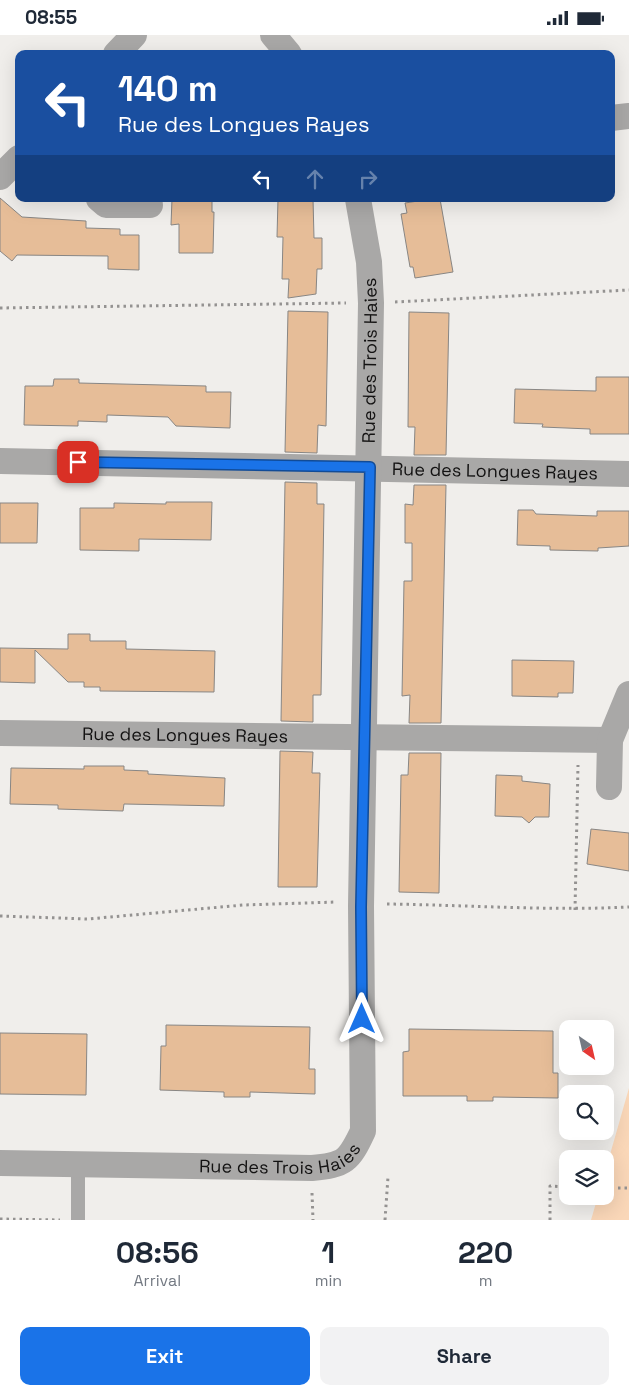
<!DOCTYPE html>
<html lang="en">
<head>
<meta charset="utf-8">
<style>
	:root { --surface:#fff; --page:#f2f2f3; --text:#1f2937; --muted:#747a83; --accent:#1a73e8 }
	body { margin:0; font-family:"Space Grotesk",sans-serif; background:var(--page); color:var(--text); height:100vh; display:flex; flex-direction:column; font-size:19px; white-space:nowrap }
	* { box-sizing:border-box; margin:0 }
	p { font-size:16px; color:var(--muted) }
	.icon { flex:none; width:28px; height:28px; fill:none; stroke:currentColor; stroke-width:2; stroke-linecap:round; stroke-linejoin:round }
	.map { position:relative; height:1185px; overflow:hidden }
	.details { display:flex; flex-direction:column; background:var(--surface); flex:1 }
	.details>* { flex:none }
	.hud { position:absolute; left:15px; top:15px; width:600px; height:152px; border-radius:10px; box-shadow:0 5px 20px #0002; background:#1a4fa0; color:#fff; overflow:hidden }
	.needle { width:32px; rotate:146deg }
	.controls { position:absolute; left:559px; top:985px; display:grid; gap:10px }
	.controls a { display:grid; place-items:center; width:55px; height:55px; border-radius:10px; background:var(--surface); box-shadow:0 5px 20px #0002; font-size:25px }
	.pin { position:absolute; display:grid; place-items:center; width:42px; height:42px; color:#fff; margin:-21px; border-radius:10px; box-shadow:0 2px 8px #0006 }
	.me { position:absolute; width:55px; margin:-28px; rotate:0deg; stroke-linejoin:round; filter:drop-shadow(0 0 4px #0008) }
	.turn { display:flex; align-items:center; gap:18px; height:105px; padding:0 20px; font-size:22px }
	.turn .icon { width:65px; height:65px; stroke-width:2.5 }
	.turn b { display:block; font-size:35px; line-height:42px }
	.lanes { display:flex; align-items:center; height:48px; padding:0 20px; background:#0003; justify-content:center; gap:25px; direction:ltr }
	.lanes .off { opacity:.35 }
	.eta { display:flex; justify-content:space-evenly; align-items:center; height:85px; text-align:center }
	.eta b { font-size:30px; font-weight:800; line-height:35px }
	.action { display:flex; gap:10px; margin-top:auto; padding:10px 20px }
	.action a { flex:1; height:58px; border-radius:10px; background:var(--accent); color:#fff; font-size:20px; font-weight:800; line-height:58px; text-align:center }
	.action a+a { background:var(--page); color:var(--text) }
	.status { display:flex; justify-content:space-between; align-items:center; height:35px; padding:0 25px; background:var(--surface); direction:ltr }
	.status svg { height:14px; fill:currentColor }
	.map>svg:first-child { display:block }
</style>
</head>
<body>
<div class="status"><b>08:55</b><svg viewBox="0 0 49 12"><path d="M0 12V9h3v3zM5 12V6h3v6zM10 12V3h3v9zM15 12V0h3v12zM26 1h20v11H26zM47 4h2v5h-2z"/></svg></div>
<div class="map">
<svg width="629" height="1185" viewBox="0 0 629 1185">
	<rect width="100%" height="100%" fill="#f0eeeb"/>
	<!-- green -->
	<path fill="#fad7b8" d="M629,1053V1185H591L598,1161H605V1137Z"/>
	<!-- building -->
	<g fill="#e6bd98" stroke="#888684">
		<path d="M0,163L22,182L86,186V193L120,194V200H139V235L108,234V221L17,220L12,226L0,216Z"/>
		<path d="M172,164H212V177H214L213,218H179V189L171,190Z"/>
		<path d="M278,164H313L314,203H322V234H317L316,259L288,263L289,244H282L283,202H277Z"/>
		<path d="M431,164H440L453,237L415,243L413,232H410L401,179L407,178L405,168Z"/>
		<path d="M288,276L328,277L326,391L318,390L317,418L285,417Z"/>
		<path d="M409,277L449,278L446,420H414L415,392H408Z"/>
		<path d="M596,342H629V399H590V394L542,392L543,389L514,388L515,354L596,356Z"/>
		<path d="M54,344H79V348L206,351V357H231L230,393L176,391L168,382L107,380V387L78,386V391L24,390L25,351H53Z"/>
		<path d="M285,447L317,448V469H324L321,660H313V687L281,686Z"/>
		<path d="M414,450H446L441,688H409L410,660L402,661L404,546H412V508H405V469L413,470Z"/>
		<path d="M166,467H212L211,505L139,504V516L80,515V473H114V468L166,469Z"/>
		<path d="M0,468H38L37,508H0Z"/>
		<path d="M518,475H533L536,479L597,481V476H629V511L598,513V516L550,515V511L517,510Z"/>
		<path d="M68,599H90V606H126V614L215,616L214,657L100,656V652H84V647H68L35,615V648L0,647V613L68,614Z"/>
		<path d="M512,625L574,626L573,658H558V662L512,661Z"/>
		<path d="M280,716L313,717L312,738H320L317,852H278Z"/>
		<path d="M409,718H441L439,858L399,857L401,740H408Z"/>
		<path d="M84,731H124V735L148,736V739L225,743L224,771L124,769L123,776L58,774V770L10,769L11,733L84,734Z"/>
		<path d="M496,740L522,741V746L550,749L549,782H535L529,788L522,782L495,781Z"/>
		<path d="M591,794L629,798V836L587,829Z"/>
		<path d="M166,990L310,992L309,1034H315V1059L250,1057V1062H224V1057L160,1055L161,1011H166Z"/>
		<path d="M409,994L553,996V1038H558V1063L493,1062V1066H467V1061H403V1017L409,1016Z"/>
		<path d="M0,998L87,999L86,1060L0,1059Z"/>
	</g>
	<g fill="none" stroke-linecap="round" stroke-linejoin="round">
		<!-- path -->
		<g stroke="#949291" stroke-width="3" stroke-dasharray="2.5 4" stroke-linecap="butt">
			<path d="M395,267L629,255"/>
			<path d="M0,273L346,268"/>
			<path d="M387,869C468,870 549,876 629,872"/>
			<path d="M575,875L578,730"/>
			<path d="M0,881L88,884L243,870L337,867"/>
			<path d="M605,1153H629"/>
			<path d="M312,1158L313,1185"/>
			<path d="M0,1184L60,1185"/>
			<path d="M385,1185L388,1142"/>
			<path d="M550,1185V1151L568,1152"/>
		</g>
		<!-- lane -->
		<path stroke="#a9a8a7" stroke-width="14" d="M78,1130V1185"/>
		<!-- street -->
		<g stroke="#a9a8a7" stroke-width="26">
			<path d="M273,0L289,19"/>
			<path d="M116,19L134,0"/>
			<path d="M611,83L629,81"/>
			<path d="M0,142L19,123"/>
			<path d="M99,164L106,170H150"/>
			<path id="s1" d="M0,426L629,439"/>
			<path id="s2" d="M0,698L610,705"/>
			<path d="M609,752L610,705L629,659"/>
			<path id="s3" d="M0,1128L312,1133C345,1130 349,1126 363,1096L361,871L371,268L369,227L358,164"/>
		</g>
	</g>
	<g fill="none" stroke-linecap="round" stroke-linejoin="round">
		<!-- route casing -->
		<g stroke="#114b97" stroke-width="12">
			<path id="route" d="M78,427L370,432L361,872L362,984"/>
		</g>
		<!-- route -->
		<use href="#route" stroke="#1a73e8" stroke-width="9"/>
	</g>
	<g text-anchor="middle" stroke-width="4" stroke-linejoin="round" paint-order="stroke">
		<!-- street labels -->
		<g font-size="18" fill="#131212" stroke="#fefbf9">
			<text dy="6" stroke="none"><textPath href="#s3" startOffset="1151">Rue des Trois Haies</textPath></text>
			<text dy="6" stroke="none"><textPath href="#s1" startOffset="495">Rue des Longues Rayes</textPath></text>
			<text dy="6" stroke="none"><textPath href="#s2" startOffset="185">Rue des Longues Rayes</textPath></text>
			<text dy="6" stroke="none"><textPath href="#s3" startOffset="282">Rue des Trois Haies</textPath></text>
		</g>
	</g>
</svg>
<div class="controls">
<a><svg class="needle" viewBox="-14 -14 28 28"><path d="M0-13l5 13h-10z" fill="#e53935"/><path d="M0 13l5-13h-10z" fill="#747a83"/></svg></a>
<a><svg class="icon" aria-label="search" viewBox="0 0 24 24"><circle cx="10" cy="10" r="6"/><path d="M15 15l6 6"/></svg></a>
<a><svg class="icon" aria-label="layers" viewBox="0 0 24 24"><path d="M12 4l9 5-9 5-9-5zM3 14l9 5 9-5"/></svg></a>
</div>
<div class="pin" style="left:78px;top:427px;background:#d93025"><svg class="icon" aria-label="arrive" viewBox="0 0 24 24"><path d="M6 21V4h12l-3 4 3 4H6"/></svg></div>
<svg class="me" style="left:362px;top:984px" viewBox="-20 -20 40 40"><path d="M0-17L14 15 0 8-14 15z" fill="#1a73e8" stroke="#fff" stroke-width="4"/></svg>
<div class="hud">
<div class="turn"><svg class="icon" aria-label="left" viewBox="0 0 24 24"><path d="M17 20v-9H6M10 6l-5 5 5 5"/></svg><div><b>140 m</b>Rue des Longues Rayes</div></div>
<div class="lanes"><svg class="icon" aria-label="left" viewBox="0 0 24 24"><path d="M17 20v-9H6M10 6l-5 5 5 5"/></svg><svg class="icon off" aria-label="ahead" viewBox="0 0 24 24"><path d="M12 20V5M6 11l6-6 6 6"/></svg><svg class="icon off" aria-label="right" viewBox="0 0 24 24"><path d="M7 20v-9h11M14 6l5 5-5 5"/></svg></div>
</div>
</div>
<section class="details">
<div class="eta">
<div><b>08:56</b><p>Arrival</p></div>
<div><b>1</b><p>min</p></div>
<div><b>220</b><p>m</p></div>
</div>
<div class="action"><a>Exit</a><a>Share</a></div>
</section>
</body>
</html>
